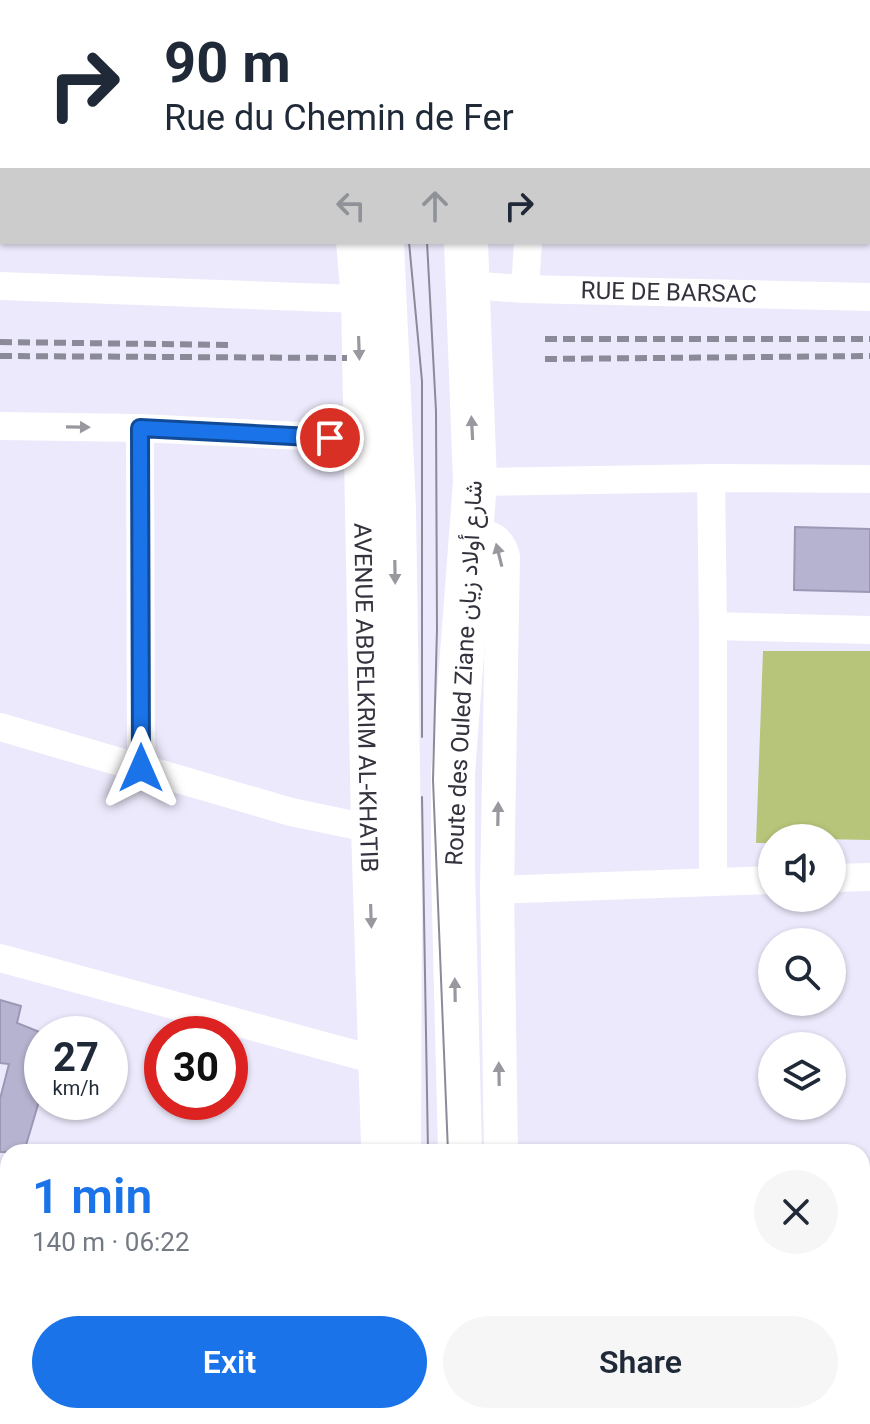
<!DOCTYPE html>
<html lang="en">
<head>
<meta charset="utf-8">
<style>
	:root { --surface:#fff; --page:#f6f6f7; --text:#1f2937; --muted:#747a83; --accent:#1a73e8 }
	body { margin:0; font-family:Roboto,Vazirmatn,sans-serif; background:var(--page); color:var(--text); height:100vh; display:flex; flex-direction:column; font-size:30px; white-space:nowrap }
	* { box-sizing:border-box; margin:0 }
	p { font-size:26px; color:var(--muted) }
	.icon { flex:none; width:44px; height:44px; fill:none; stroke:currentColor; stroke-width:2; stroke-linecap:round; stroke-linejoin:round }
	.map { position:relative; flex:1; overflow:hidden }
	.panel { position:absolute; left:0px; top:1144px; width:870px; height:280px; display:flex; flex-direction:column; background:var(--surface); border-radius:24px 24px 0 0; box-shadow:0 2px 6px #0004 }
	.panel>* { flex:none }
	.top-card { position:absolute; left:0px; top:0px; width:870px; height:244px; box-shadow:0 2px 6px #0004; background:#fff; color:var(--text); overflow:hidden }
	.fabs { position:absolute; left:758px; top:824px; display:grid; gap:16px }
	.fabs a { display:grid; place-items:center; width:88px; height:88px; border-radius:50%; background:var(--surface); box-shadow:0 2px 6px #0004; font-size:40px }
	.speed { position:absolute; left:24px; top:1016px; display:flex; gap:16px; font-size:40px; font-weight:700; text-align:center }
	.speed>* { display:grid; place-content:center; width:104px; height:104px; border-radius:50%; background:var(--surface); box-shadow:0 2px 6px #0004; line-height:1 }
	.speed small { font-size:20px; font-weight:400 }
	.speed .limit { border:12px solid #d22; background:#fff; color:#111 }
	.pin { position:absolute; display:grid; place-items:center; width:68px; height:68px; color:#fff; margin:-34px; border:4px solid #fff; border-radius:50%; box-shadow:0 2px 8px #0007 }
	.me { position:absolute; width:88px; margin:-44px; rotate:0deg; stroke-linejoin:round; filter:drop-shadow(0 0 6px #0008) }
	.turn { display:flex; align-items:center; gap:28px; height:168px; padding:0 32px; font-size:36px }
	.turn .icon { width:104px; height:104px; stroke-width:2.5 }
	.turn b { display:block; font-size:56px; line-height:68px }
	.lanes { display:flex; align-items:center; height:76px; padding:0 32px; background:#0003; justify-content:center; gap:40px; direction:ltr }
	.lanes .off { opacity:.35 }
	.round { display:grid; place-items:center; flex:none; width:84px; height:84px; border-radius:42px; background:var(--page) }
	.head { display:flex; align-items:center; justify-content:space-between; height:136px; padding:0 32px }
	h1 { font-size:48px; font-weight:600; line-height:60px; color:var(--accent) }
	.action { display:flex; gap:16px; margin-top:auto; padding:16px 32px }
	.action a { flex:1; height:92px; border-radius:48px; background:var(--accent); color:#fff; font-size:32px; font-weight:600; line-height:92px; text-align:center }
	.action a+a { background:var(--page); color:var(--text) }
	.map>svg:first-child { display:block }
</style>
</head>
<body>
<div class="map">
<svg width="870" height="1424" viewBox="0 0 870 1424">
	<rect width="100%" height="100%" fill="#ebe9fb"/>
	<!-- green -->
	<path fill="#b7c57a" d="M763,651H870V840L772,838V843H756Z"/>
	<!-- building -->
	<g fill="#b6b3d0" stroke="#9b97b4" stroke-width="2">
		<path d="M795,527L870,529V592L794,590Z"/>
		<path d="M0,1000L21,1006L17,1023L42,1033V1091L24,1152H0V1099L9,1064L0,1063Z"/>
	</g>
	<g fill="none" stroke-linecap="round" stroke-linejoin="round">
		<!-- minor -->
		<g stroke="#fff" stroke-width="28">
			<path d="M0,29H2"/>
			<path d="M868,109H870"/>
			<path d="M868,171H870"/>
			<path id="s1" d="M467,285L525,289L870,297"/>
			<path d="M0,286L358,299"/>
			<path d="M525,289L528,242"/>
			<path d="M0,426L140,428L361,439"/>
			<path d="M140,428L141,768"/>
			<path d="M711,478L713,626L870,630"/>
			<path d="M475,482L711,478L870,479"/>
			<path d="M713,626V881"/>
			<path d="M0,727L291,812L368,828"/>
			<path d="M832,878L870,877"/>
			<path d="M497,890L772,880"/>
			<path d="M0,958L376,1060"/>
			<path d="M0,1243L8,1245"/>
			<path d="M862,1318L870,1321"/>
			<path d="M862,1359L870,1362"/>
			<path d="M862,1393L864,1424"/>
			<path d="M0,1423L3,1424"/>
			<path d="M740,1424L741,1416"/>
		</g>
		<!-- tertiary -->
		<g stroke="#fff" stroke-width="34">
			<path id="s2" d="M353,242L358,299L368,828L378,1145"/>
			<path d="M473,534C489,536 499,540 503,557L497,890L501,1152"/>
			<path d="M388,1416V1424"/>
			<path d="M513,1416V1424"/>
		</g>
		<!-- trunk -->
		<g stroke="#fff" stroke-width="44">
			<path d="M353,0V2"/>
			<path d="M446,0V2"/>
			<path d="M502,0V2"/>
			<path d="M382,242L394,508L400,902L399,1152"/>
			<path d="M460,1152L453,869V773L475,482L466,242"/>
			<path d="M417,1416V1424"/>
			<path d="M475,1416V1424"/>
		</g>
		<!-- tram -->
		<g stroke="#8b8a98" stroke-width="2">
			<path d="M390,0V2"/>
			<path d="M405,0V2"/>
			<path d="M409,242L422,381V737"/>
			<path d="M427,242L436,411L437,629L433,780L448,1152"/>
			<path d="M422,797L428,1152"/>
			<path d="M439,1416V1424"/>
			<path d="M459,1416V1424"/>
		</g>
		<!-- rail -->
		<g stroke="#8b8a98" stroke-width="6" stroke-dasharray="12 6" stroke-linecap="butt">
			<path d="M545,339H870"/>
			<path d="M0,342L232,345"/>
			<path d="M0,356L347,358"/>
			<path d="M545,359L870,356"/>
		</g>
	</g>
	<!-- one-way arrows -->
	<defs><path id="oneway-solid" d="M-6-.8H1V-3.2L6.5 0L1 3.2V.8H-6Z" transform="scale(2)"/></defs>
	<g fill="#99989e">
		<use href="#oneway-solid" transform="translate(359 348) rotate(88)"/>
		<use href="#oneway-solid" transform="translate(78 427) rotate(1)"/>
		<use href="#oneway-solid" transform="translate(472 428) rotate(-93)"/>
		<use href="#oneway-solid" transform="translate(499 555) rotate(-104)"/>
		<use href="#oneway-solid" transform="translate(395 572) rotate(89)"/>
		<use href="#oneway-solid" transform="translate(498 814) rotate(-89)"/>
		<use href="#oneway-solid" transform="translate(371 916) rotate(88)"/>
		<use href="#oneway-solid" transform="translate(455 990) rotate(-91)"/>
		<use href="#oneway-solid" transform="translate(499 1074) rotate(-91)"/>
	</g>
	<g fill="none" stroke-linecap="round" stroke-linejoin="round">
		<!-- route casing -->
		<g stroke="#114b97" stroke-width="20">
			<path id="route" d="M141,768L140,428L330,438"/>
		</g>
		<!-- route -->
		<use href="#route" stroke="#1a73e8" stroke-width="14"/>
	</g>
	<g text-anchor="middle" stroke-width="6" stroke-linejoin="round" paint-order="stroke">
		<!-- street labels -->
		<g font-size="24" fill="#33323d" stroke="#fff">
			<text dy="8" stroke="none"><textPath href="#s1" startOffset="202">RUE DE BARSAC</textPath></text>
			<text transform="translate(464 673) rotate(-87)" y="8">Route des Ouled Ziane شارع أولاد زيان</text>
			<text dy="8" stroke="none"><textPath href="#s2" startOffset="456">AVENUE ABDELKRIM AL-KHATIB</textPath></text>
		</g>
	</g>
</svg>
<div class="fabs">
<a><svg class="icon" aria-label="sound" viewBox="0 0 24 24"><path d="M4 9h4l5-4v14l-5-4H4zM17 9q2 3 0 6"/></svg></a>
<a><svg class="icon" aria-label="search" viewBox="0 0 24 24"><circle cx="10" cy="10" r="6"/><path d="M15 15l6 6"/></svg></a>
<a><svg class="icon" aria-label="layers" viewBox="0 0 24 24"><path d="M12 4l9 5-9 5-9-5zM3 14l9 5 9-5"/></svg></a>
</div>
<div class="speed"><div>27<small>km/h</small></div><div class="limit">30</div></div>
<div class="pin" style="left:330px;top:438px;background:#d93025"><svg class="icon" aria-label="arrive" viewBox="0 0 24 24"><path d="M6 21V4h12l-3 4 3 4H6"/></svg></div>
<svg class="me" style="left:141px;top:768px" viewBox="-20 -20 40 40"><path d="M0-17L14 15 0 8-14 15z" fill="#1a73e8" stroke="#fff" stroke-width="4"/></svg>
<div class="top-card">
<div class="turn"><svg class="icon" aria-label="right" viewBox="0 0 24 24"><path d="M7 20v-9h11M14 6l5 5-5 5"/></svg><div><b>90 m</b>Rue du Chemin de Fer</div></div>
<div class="lanes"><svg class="icon off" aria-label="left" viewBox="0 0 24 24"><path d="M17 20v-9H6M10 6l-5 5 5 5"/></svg><svg class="icon off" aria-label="ahead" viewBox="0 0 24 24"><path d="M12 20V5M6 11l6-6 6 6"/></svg><svg class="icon" aria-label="right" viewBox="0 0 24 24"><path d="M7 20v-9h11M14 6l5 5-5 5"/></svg></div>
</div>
<section class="panel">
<div class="head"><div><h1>1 min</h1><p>140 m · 06:22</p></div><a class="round"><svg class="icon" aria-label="close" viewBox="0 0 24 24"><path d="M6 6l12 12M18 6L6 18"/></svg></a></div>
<div class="action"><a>Exit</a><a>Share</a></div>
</section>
</div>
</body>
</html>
